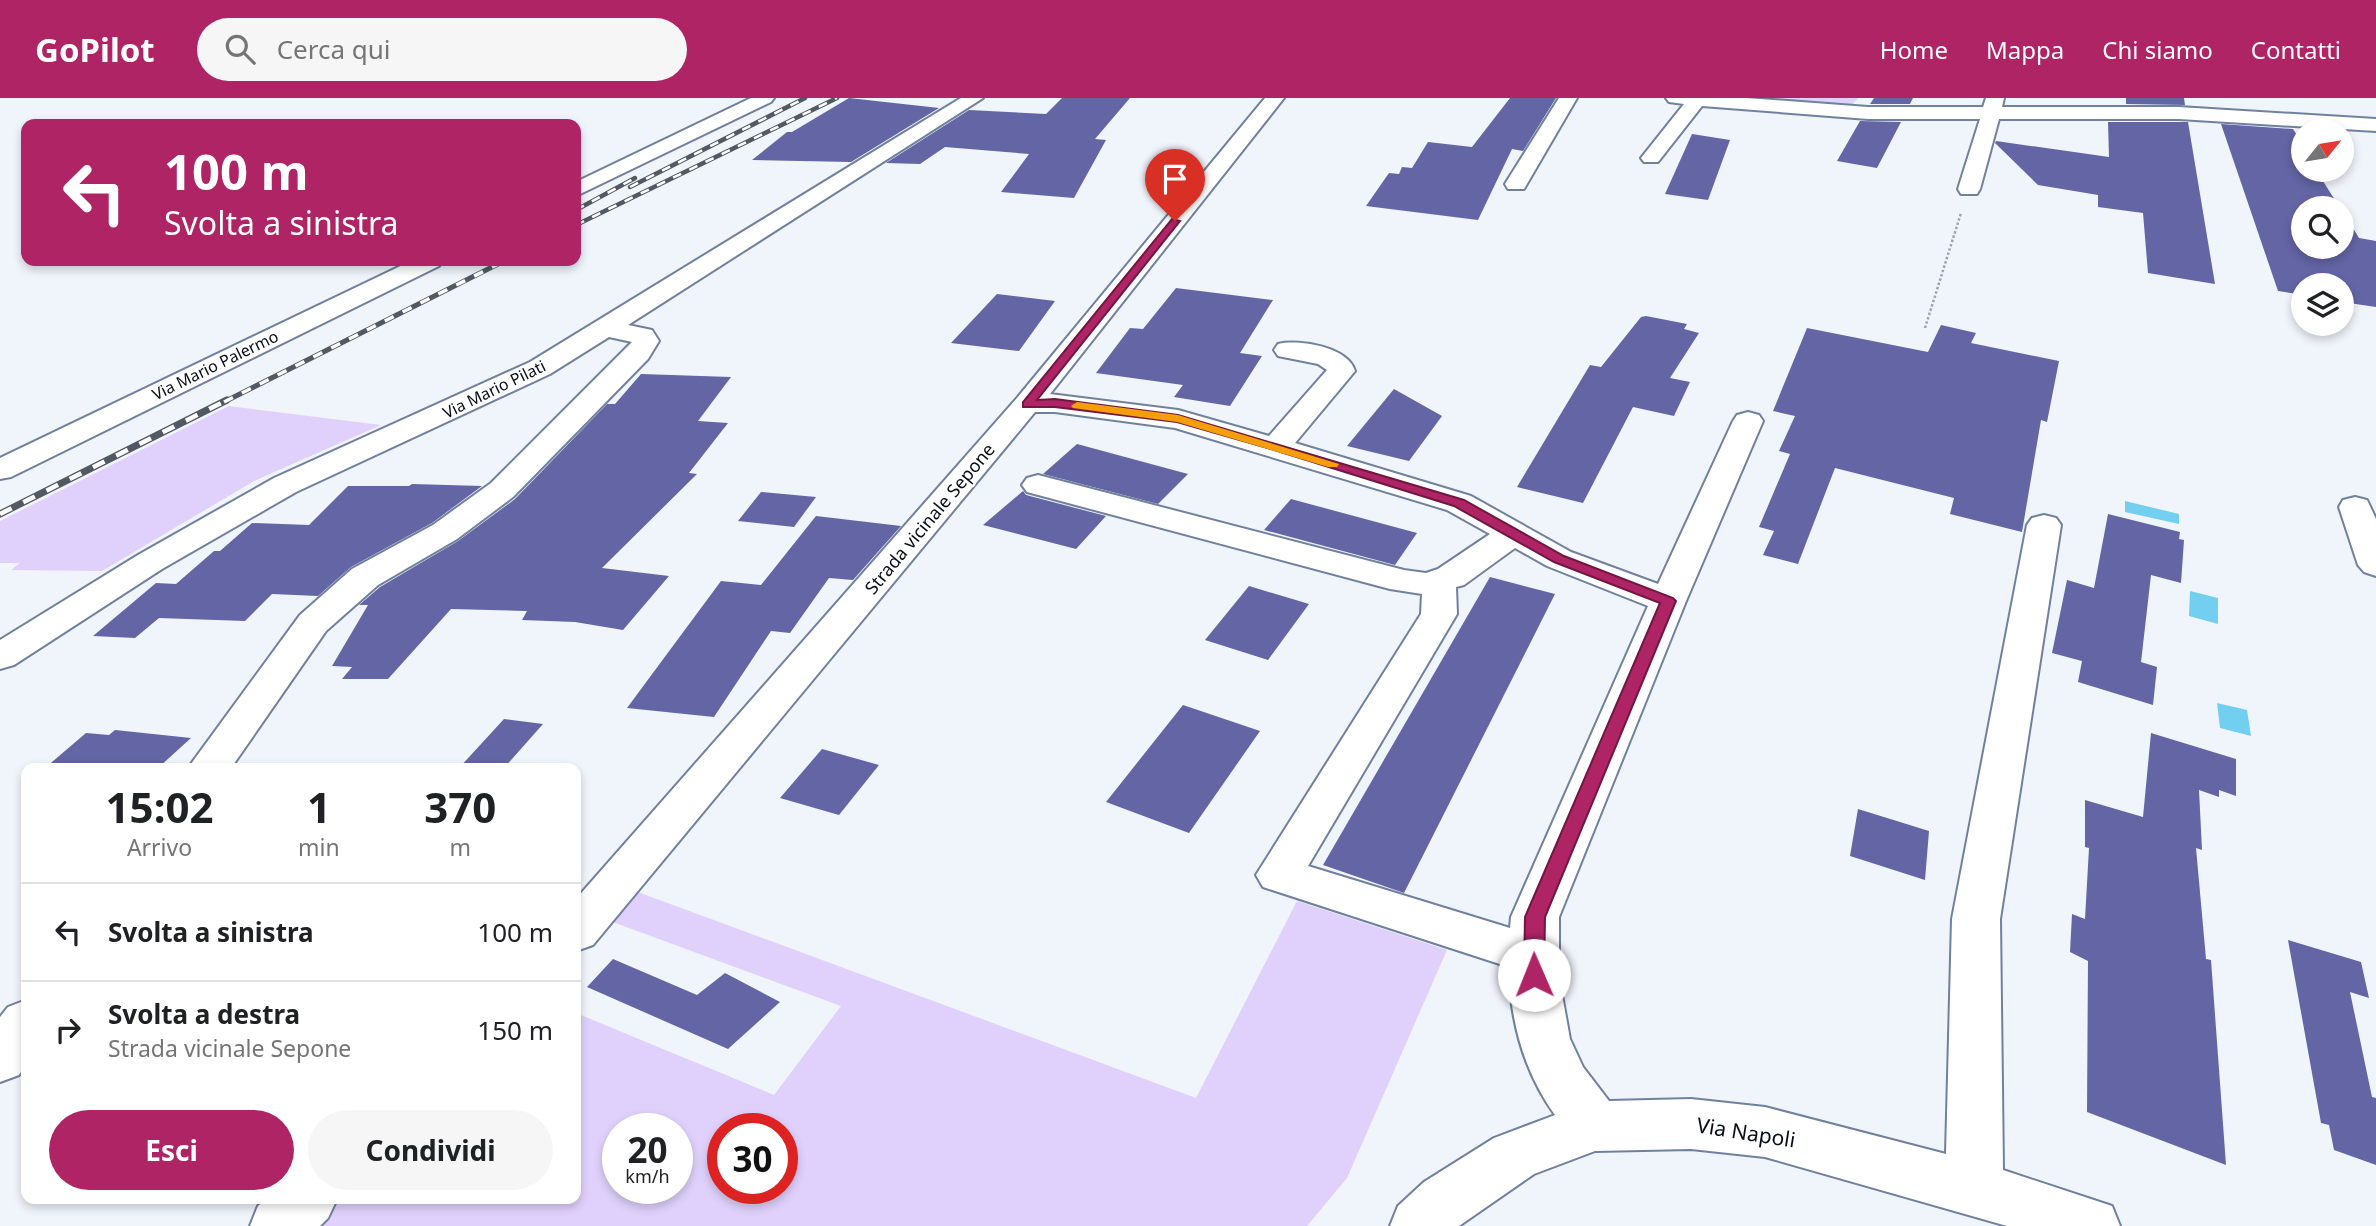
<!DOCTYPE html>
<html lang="it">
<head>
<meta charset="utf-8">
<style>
	:root { --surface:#fff; --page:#f6f6f6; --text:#202124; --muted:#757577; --line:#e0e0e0; --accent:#ae2464 }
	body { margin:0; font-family:"Noto Sans",sans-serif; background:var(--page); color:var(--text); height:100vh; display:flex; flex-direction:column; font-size:26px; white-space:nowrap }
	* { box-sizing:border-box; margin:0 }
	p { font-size:23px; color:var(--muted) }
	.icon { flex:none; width:38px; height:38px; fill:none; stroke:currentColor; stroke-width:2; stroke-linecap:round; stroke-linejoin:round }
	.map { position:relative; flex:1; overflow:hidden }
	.panel { position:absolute; left:21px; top:665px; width:560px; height:441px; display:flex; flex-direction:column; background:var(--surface); border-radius:14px; box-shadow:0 4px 10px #0003 }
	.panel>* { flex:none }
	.hud { position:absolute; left:21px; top:21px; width:560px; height:147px; border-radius:14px; box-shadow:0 4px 10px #0003; background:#ae2464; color:#fff; overflow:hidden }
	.needle { width:46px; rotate:60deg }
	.buttons { position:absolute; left:2291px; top:21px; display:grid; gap:14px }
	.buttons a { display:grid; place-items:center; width:63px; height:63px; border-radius:50%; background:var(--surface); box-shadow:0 4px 10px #0003; font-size:35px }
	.speed { position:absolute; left:602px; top:1015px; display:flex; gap:14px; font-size:35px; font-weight:700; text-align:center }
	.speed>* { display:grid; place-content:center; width:91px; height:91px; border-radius:50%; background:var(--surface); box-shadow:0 4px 10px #0003; line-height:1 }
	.speed small { font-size:18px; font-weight:400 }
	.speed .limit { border:10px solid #d22; background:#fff; color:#111 }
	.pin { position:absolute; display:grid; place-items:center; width:60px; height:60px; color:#fff; margin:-72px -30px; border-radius:50% 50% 50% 0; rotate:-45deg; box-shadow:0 0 7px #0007 }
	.pin .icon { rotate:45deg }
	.me { position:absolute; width:77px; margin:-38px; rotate:359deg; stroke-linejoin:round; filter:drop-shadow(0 0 5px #0008) }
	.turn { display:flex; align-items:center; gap:24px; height:147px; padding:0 28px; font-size:32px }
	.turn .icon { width:91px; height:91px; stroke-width:2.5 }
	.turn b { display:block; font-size:49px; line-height:60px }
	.eta { display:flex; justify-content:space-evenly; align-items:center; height:119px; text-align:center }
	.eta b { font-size:42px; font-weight:700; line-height:49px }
	.action { display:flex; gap:14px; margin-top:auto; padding:14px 28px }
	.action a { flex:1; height:80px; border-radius:42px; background:var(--accent); color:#fff; font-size:28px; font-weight:700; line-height:80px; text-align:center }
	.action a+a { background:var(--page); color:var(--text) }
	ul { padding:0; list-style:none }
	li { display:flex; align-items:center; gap:21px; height:98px; padding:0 28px; border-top:2px solid var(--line) }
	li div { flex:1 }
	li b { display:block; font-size:26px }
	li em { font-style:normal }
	header { display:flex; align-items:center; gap:42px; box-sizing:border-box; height:98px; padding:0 35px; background:var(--accent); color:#fff }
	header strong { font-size:33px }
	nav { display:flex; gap:38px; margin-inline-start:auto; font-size:24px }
	.search { width:490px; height:63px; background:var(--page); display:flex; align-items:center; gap:18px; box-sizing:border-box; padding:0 24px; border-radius:38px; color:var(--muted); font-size:26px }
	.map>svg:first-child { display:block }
</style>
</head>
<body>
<header>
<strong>GoPilot</strong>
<div class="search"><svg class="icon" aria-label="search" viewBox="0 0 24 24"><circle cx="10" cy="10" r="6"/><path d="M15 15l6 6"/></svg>Cerca qui</div>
<nav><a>Home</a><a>Mappa</a><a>Chi siamo</a><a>Contatti</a></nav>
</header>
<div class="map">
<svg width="2376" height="1128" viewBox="0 0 2376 1128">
	<rect width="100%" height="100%" fill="#f0f4fb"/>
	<!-- green -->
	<g fill="#dfd1fc" fill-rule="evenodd">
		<path d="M1753,0H1858L1851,8L1752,2Z"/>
		<path d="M229,308L381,327L254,383L102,473L11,472L20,465H0V423Z"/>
		<path d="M635,793L1196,1000L1297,803L1447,852L1347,1080L1307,1128H304L331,1101H576V915L774,997L841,908L610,823ZM618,1031H677V1090H618ZM723,1031H782V1090H723Z"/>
	</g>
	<!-- water -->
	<g fill="#73cff0">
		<path d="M2125,403L2179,416V426L2125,414Z"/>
		<path d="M2190,493L2218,500V526L2189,518Z"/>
		<path d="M2217,605L2247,612L2251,638L2220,630Z"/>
	</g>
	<!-- building -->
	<g fill="#6365a5">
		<path d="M849,0L939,10L851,64L752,62L787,34H792Z"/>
		<path d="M1062,0H1130L1095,41L1106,42L1074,100L1001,94L1029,56L945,49L920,66L886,65L969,12L1046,16Z"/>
		<path d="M1510,0H1556L1523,53L1512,51L1478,122L1366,108L1389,75L1399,76L1402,69L1412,70L1428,44L1472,49Z"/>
		<path d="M1874,0H1913L1910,6H1870Z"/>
		<path d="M2126,0H2184L2185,7L2126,6Z"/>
		<path d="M1860,23L1901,24L1877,70L1837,63Z"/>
		<path d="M2108,24H2188L2215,186L2148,175L2143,115L2098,109V97L2038,87L1995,45L1996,43L2109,59Z"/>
		<path d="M2221,26L2293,31L2303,46V72H2316L2340,110H2303V149H2342V112L2359,140L2376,143V209L2342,204V187H2303V197L2278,193Z"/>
		<path d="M1692,36L1730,42L1708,102L1665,96Z"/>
		<path d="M1176,190L1273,202L1240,255L1262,258L1230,308L1174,299L1183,287L1096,275L1130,230L1143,231Z"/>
		<path d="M997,196L1055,203L1019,253L951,245Z"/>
		<path d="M1646,218L1687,226L1684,231L1699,235L1670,280L1690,284L1674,318L1633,309L1583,405L1517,389L1590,267L1601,269L1641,219Z"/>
		<path d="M1941,227L1976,235L1971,245L2059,263L2047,324L2041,322L2022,434L1950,416L1954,400L1835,370L1798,466L1763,457L1774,433L1759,429L1790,356L1779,353L1795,318L1773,313L1807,230L1928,254Z"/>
		<path d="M641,276L731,279L698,323L728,325L689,375L697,376L602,470L669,478L623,532L575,524L522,522L527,513L451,511L388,581H342L352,569L332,568L368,507H359L380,489L458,443L515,401L607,306H615Z"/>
		<path d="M1394,291L1442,318L1409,363L1347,348Z"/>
		<path d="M1077,346L1188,376L1158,406L1043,376Z"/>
		<path d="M412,386L482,388L432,425L351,469L318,498L272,496L245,523L159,520L135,540L93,538L156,485L176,486L214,453H220L252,425L309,427L348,388H409Z"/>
		<path d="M1023,393L1026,397L1106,418L1076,451L983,427Z"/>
		<path d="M761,394L816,399L794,429L738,423Z"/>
		<path d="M1291,401L1417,435L1395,467L1264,432Z"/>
		<path d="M2108,416L2180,434L2179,441L2184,442L2181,485L2151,477L2141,564L2157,569L2153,607L2078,584L2082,563L2052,555L2067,482L2094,490Z"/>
		<path d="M816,418L901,428L853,482L829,480L790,535L771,533L714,619L627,610L721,483L761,487Z"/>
		<path d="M1490,479L1555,496L1404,795L1323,767Z"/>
		<path d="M1249,488L1309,506L1268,562L1205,542Z"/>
		<path d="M1183,607L1260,633L1189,735L1106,704Z"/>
		<path d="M504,621L543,626L504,670H459Z"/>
		<path d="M115,632L191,640L158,670H45L86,635L109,637Z"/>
		<path d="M2151,635L2236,661V698L2219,692V699L2199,692L2202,752L2196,750L2206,861L2211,862L2226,1067L2087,1014L2088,863L2070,854L2072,816L2085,821L2089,750L2085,749V702L2143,719Z"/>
		<path d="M822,651L879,667L839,717L780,700Z"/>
		<path d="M1858,711L1929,733L1925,782L1850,758Z"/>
		<path d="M2288,842L2361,864L2369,900L2350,894L2372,999L2376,1000V1067L2334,1052L2329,1027L2321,1025Z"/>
		<path d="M613,861L697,897L725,875L780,904L728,951L587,889Z"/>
	</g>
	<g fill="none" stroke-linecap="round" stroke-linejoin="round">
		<!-- minor casing -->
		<g stroke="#70819e" stroke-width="4">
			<g id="minor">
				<path d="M751,0H774L771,4L576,98V84Z"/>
				<path d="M961,0H983L628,227L652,232L659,243L648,261L513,399L457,441L378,487L326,533L231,670H188L300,517L352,471L433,427L491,385L632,244L609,239L550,276L296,394L162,471L14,567L0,571V542L138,457L274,380L530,264Z"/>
				<path d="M1265,0H1284L1050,296L1178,312L1269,338L1327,272L1318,266L1278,258L1274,252L1278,246C1300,241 1348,249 1355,273L1295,345L1471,398L1571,454L1658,486L1733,323L1737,317L1748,314L1759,317L1763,323L1686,503L1559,819V880L1570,941L1583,969L1609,1003L1691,1001L1765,1009L1946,1056L1952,821L2027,427L2032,420L2044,417L2056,420L2061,427L2000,821L2003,1072L2112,1108L2120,1128H2007L1765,1059L1691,1051L1595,1053L1534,1076L1459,1128H1390L1398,1108L1424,1084L1494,1040L1555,1017C1524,974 1510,922 1509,869L1263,789L1256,777L1421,516L1422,496L1390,491L1027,394L1022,387L1027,380L1038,377L1404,472L1426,475L1438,471L1490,436L1447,412L1175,330L1055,314H1035L593,847L576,853V801L1017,300ZM1515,450L1547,468L1648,508L1511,819L1510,830L1308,768L1457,516L1456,489L1464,487Z"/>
				<path d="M1559,0H1577L1524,91H1508L1505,86Z"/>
				<path d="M1666,0H1746L1868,9H1983L1986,0H2004L2002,9H2179L2376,21V33L2179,21H1999L1980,91L1977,96H1961L1958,91L1980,21H1868L1702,8L1658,64H1644L1641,60L1684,6L1669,4Z"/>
				<path d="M411,163H442L439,168L11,379L0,381V360Z"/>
				<path d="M2355,399L2367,402L2376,421V478L2364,474L2358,467L2339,409L2343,402Z"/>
				<path d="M26,902V966L19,977L0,984V919L8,909Z"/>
				<path d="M266,1101H337L328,1120L320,1128H250L258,1108Z"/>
			</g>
		</g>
		<!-- path -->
		<path stroke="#a0a5ad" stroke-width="2.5" stroke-dasharray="2.5 2" stroke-linecap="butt" d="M1925,230L1961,115"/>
		<!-- minor -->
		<use href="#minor" fill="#fff" fill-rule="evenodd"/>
		<!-- rail-far2 casing -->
		<g stroke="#535962" stroke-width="4.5">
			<g id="rail-far2">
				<path d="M630,89L805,0"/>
				<path d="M576,112L635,80"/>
				<path d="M576,127L837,0"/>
			</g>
		</g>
		<!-- rail-far1 casing -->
		<g stroke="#535962" stroke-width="5">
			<path id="rail-far1" d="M224,304L504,163"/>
		</g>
		<!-- rail casing -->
		<g stroke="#535962" stroke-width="7">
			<path id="rail" d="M0,416L227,302"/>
		</g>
		<!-- rail-far2 -->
		<use href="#rail-far2" stroke="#fff" stroke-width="2.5" stroke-dasharray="9" stroke-linecap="butt"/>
		<!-- rail-far1 -->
		<use href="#rail-far1" stroke="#fff" stroke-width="3.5" stroke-dasharray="10" stroke-linecap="butt"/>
		<!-- rail -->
		<use href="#rail" stroke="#fff" stroke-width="4.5" stroke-dasharray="13" stroke-linecap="butt"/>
	</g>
	<!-- route -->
	<path fill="#ae2464" stroke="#711741" stroke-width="2" d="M1172,121L1180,123L1037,302L1055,301L1178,317L1464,402L1564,458L1673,500L1676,503L1545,819L1544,877L1541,883L1534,885L1527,883L1524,877L1525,819L1660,505L1554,464L1454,408L1271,351L1177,324L1055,309H1023V304Z"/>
	<!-- slow -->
	<path fill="#f59e0b" d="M1077,304L1178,317L1339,366L1337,369H1328L1177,324L1073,310L1071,308Z"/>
	<g text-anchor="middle" stroke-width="5" stroke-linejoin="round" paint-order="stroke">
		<!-- far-street labels -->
		<g font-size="16" fill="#070d18" stroke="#fff">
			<text transform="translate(215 267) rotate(-26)" y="6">Via Mario Palermo</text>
			<text transform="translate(494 291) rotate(-26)" y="6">Via Mario Pilati</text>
		</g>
		<!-- street labels -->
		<g font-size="18" fill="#070d18" stroke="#fff">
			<text transform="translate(930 421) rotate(-50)" y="6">Strada vicinale Sepone</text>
		</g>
		<!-- near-street labels -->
		<g font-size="21" fill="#070d18" stroke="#fff">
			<text transform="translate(1746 1035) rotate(9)" y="7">Via Napoli</text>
		</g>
	</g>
</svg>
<div class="buttons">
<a><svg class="needle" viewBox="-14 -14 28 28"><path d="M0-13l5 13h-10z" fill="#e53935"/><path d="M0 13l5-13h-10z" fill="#757577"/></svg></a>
<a><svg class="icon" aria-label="search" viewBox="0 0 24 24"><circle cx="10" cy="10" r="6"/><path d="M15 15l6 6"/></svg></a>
<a><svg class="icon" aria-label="layers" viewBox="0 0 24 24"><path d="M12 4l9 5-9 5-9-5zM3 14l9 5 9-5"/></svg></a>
</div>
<div class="speed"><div>20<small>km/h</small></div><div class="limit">30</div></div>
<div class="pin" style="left:1175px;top:123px;background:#d93025"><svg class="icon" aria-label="arrive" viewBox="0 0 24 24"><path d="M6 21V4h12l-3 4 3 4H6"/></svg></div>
<svg class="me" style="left:1534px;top:877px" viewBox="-20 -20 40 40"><circle r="19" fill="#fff"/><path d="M0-13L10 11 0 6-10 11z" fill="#ae2464"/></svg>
<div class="hud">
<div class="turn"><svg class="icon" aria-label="left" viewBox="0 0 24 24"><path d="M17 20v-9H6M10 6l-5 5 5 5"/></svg><div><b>100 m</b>Svolta a sinistra</div></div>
</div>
<section class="panel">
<div class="eta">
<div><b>15:02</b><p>Arrivo</p></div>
<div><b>1</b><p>min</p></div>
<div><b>370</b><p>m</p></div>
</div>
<ul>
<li><svg class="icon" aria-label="left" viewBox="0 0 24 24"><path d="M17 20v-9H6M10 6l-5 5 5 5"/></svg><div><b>Svolta a sinistra</b></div><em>100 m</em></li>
<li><svg class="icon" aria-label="right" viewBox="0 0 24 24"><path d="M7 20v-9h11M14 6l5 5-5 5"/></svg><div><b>Svolta a destra</b><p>Strada vicinale Sepone</p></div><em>150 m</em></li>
</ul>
<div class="action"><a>Esci</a><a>Condividi</a></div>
</section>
</div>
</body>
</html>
